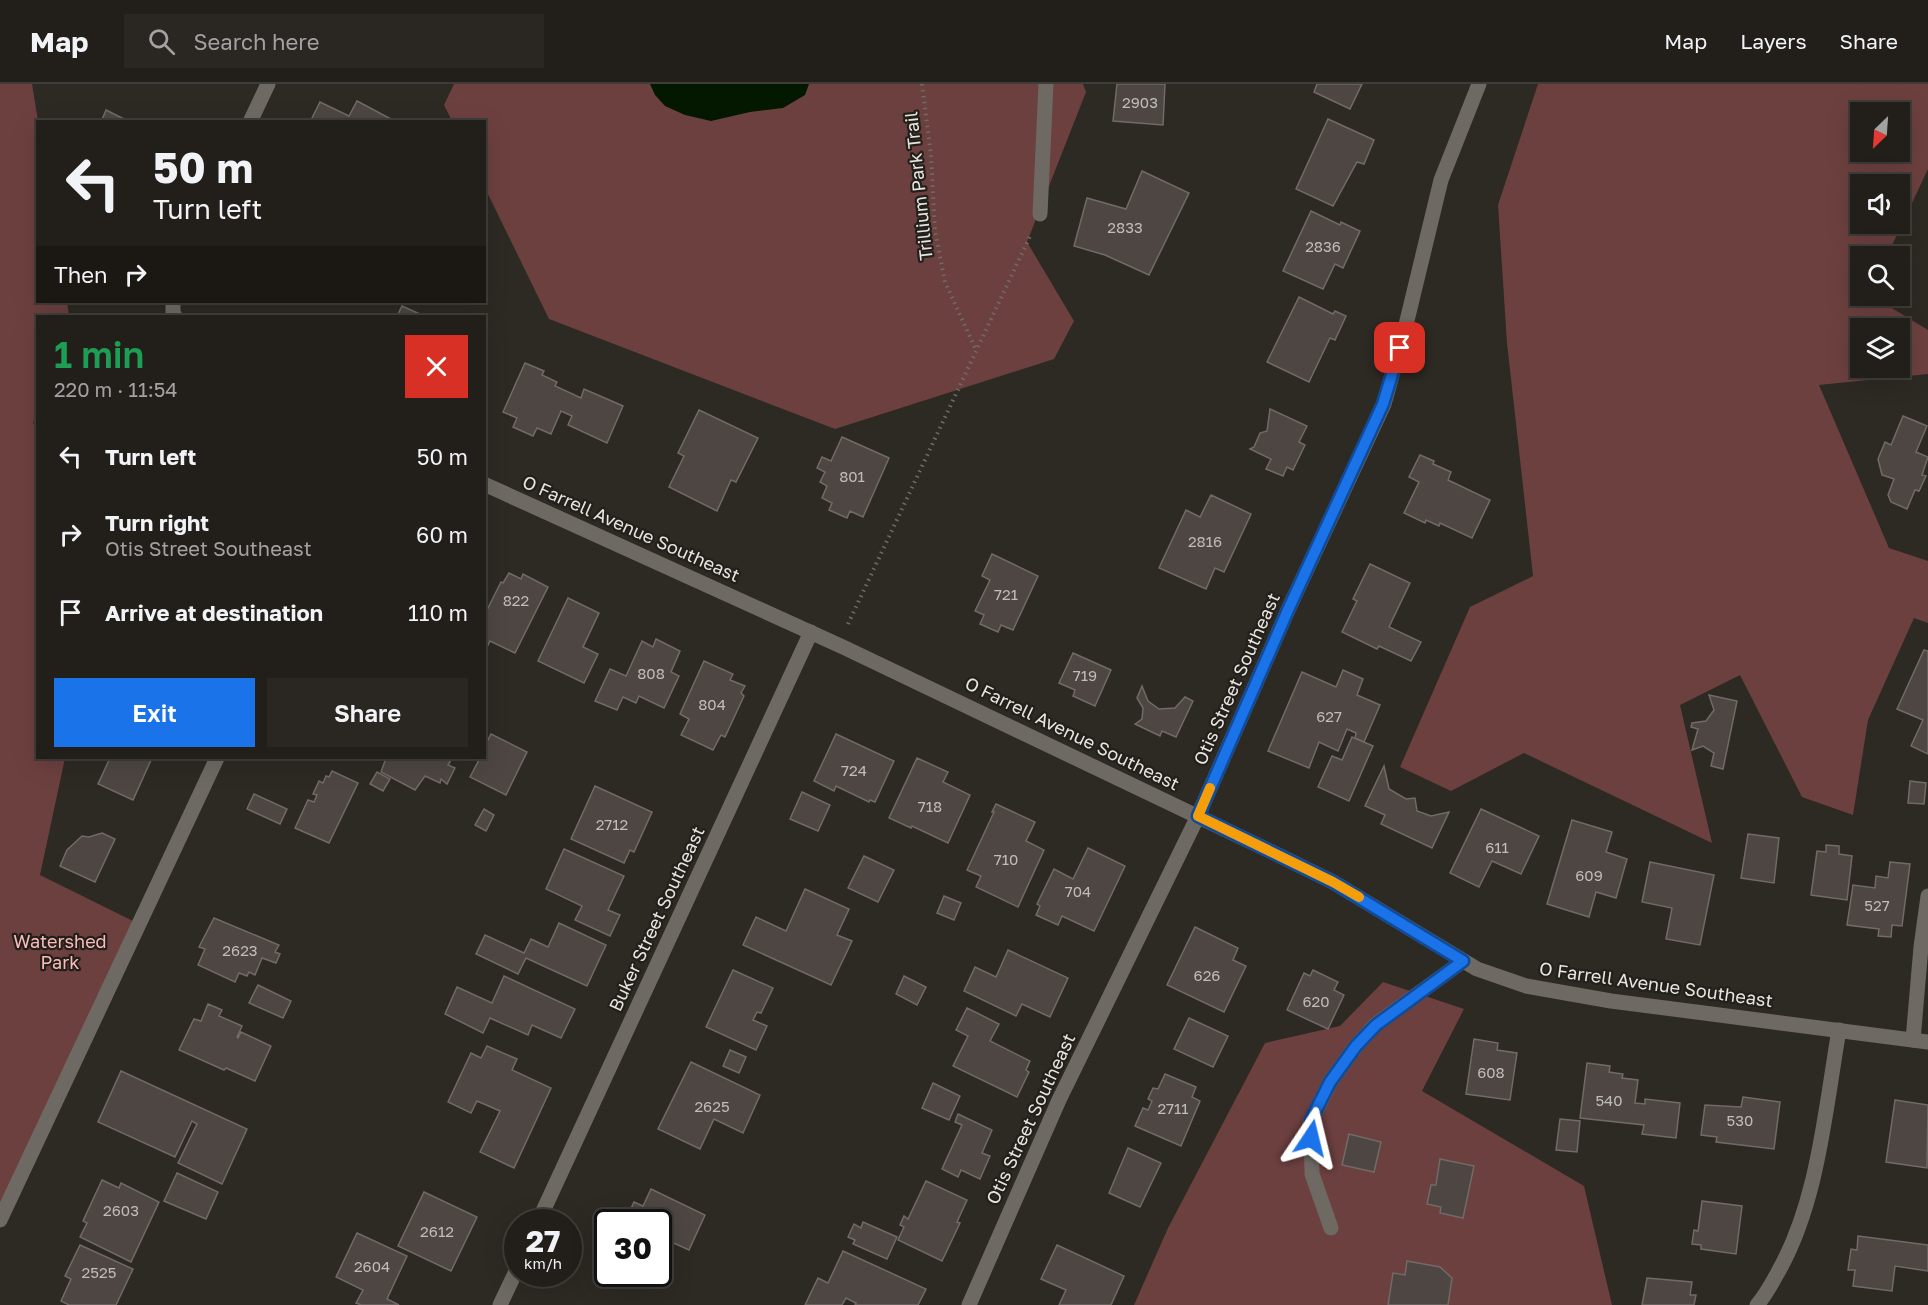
<!DOCTYPE html>
<html lang="en">
<head>
<meta charset="utf-8">
<style>
	:root { --surface:#221f1a; --page:#2a2723; --text:#f1f3f6; --muted:#a2a2a2; --line:#3f3d39; --accent:#1a73e8 }
	body { margin:0; font-family:"Golos Text",sans-serif; background:var(--page); color:var(--text); height:100vh; display:flex; flex-direction:column; font-size:22px; white-space:nowrap }
	* { box-sizing:border-box; margin:0 }
	p { font-size:20px; color:var(--muted) }
	.icon { flex:none; width:33px; height:33px; fill:none; stroke:currentColor; stroke-width:2; stroke-linecap:round; stroke-linejoin:round }
	.map { position:relative; flex:1; overflow:hidden }
	.sheet { position:absolute; left:36px; top:231px; width:450px; height:444px; display:flex; flex-direction:column; background:var(--surface); border-radius:0px; box-shadow:0 6px 24px #0002,0 0 0 2px var(--line) }
	.sheet>* { flex:none }
	.guide { position:absolute; left:36px; top:36px; width:450px; height:183px; border-radius:0px; box-shadow:0 6px 24px #0002,0 0 0 2px var(--line); background:#221f1a; color:var(--text); overflow:hidden }
	.needle { width:39px; rotate:205deg }
	.fabs { position:absolute; left:1850px; top:18px; display:grid; gap:12px }
	.fabs a { display:grid; place-items:center; width:60px; height:60px; border-radius:0px; background:var(--surface); box-shadow:0 6px 24px #0002,0 0 0 2px var(--line); font-size:30px }
	.speed { position:absolute; left:504px; top:1125px; display:flex; gap:12px; font-size:30px; font-weight:700; text-align:center }
	.speed>* { display:grid; place-content:center; width:78px; height:78px; border-radius:50%; background:var(--surface); box-shadow:0 6px 24px #0002,0 0 0 2px var(--line); line-height:1 }
	.speed small { font-size:15px; font-weight:400 }
	.speed .limit { border:3px solid #111; border-radius:9px; background:#fff; color:#111 }
	.pin { position:absolute; display:grid; place-items:center; width:51px; height:51px; color:#fff; margin:-26px; border-radius:12px; box-shadow:0 3px 9px #0006 }
	.me { position:absolute; width:66px; margin:-33px; rotate:10deg; stroke-linejoin:round; filter:drop-shadow(0 0 4px #0008) }
	.turn { display:flex; align-items:center; gap:21px; height:126px; padding:0 18px; font-size:27px }
	.turn .icon { width:78px; height:78px; stroke-width:2.5 }
	.turn b { display:block; font-size:42px; line-height:51px }
	.then { display:flex; align-items:center; height:57px; padding:0 18px; background:#0003; gap:12px; font-size:22px }
	.round { display:grid; place-items:center; flex:none; width:63px; height:63px; border-radius:0px; background:var(--page) }
	.summary { display:flex; align-items:center; justify-content:space-between; height:102px; padding:0 18px }
	h1 { font-size:36px; font-weight:600; line-height:45px; color:#1e9e55 }
	.primary-button { display:flex; gap:12px; margin-top:auto; padding:12px 18px }
	.primary-button a { flex:1; height:69px; border-radius:0px; background:var(--accent); color:#fff; font-size:24px; font-weight:600; line-height:69px; text-align:center }
	.primary-button a+a { background:var(--page); color:var(--text) }
	ul { padding:0; list-style:none }
	li { display:flex; align-items:center; gap:18px; height:78px; padding:0 18px }
	li div { flex:1 }
	li b { display:block; font-size:22px }
	li em { font-style:normal }
	header { display:flex; align-items:center; gap:36px; box-sizing:border-box; height:84px; padding:0 30px; background:var(--surface); border-bottom:2px solid var(--line) }
	header strong { font-size:28px }
	nav { display:flex; gap:33px; margin-inline-start:auto; font-size:21px }
	.search { width:420px; height:54px; background:var(--page); display:flex; align-items:center; gap:15px; box-sizing:border-box; padding:0 21px; border-radius:0px; color:var(--muted); font-size:22px }
	.map>svg:first-child { display:block }
</style>
</head>
<body>
<header>
<strong>Map</strong>
<div class="search"><svg class="icon" aria-label="search" viewBox="0 0 24 24"><circle cx="10" cy="10" r="6"/><path d="M15 15l6 6"/></svg>Search here</div>
<nav><a>Map</a><a>Layers</a><a>Share</a></nav>
</header>
<div class="map">
<svg width="1928" height="1221" viewBox="0 0 1928 1221">
	<rect width="100%" height="100%" fill="#2d2923"/>
	<!-- forest -->
	<g fill="#6c403f" fill-rule="evenodd">
		<path d="M0,0H32L38,37V218H67L69,232H38V328L33,339L38,346V674H65L40,791L139,840L0,1136Z"/>
		<path d="M454,0H1083L1086,8L1027,158L1074,237L1054,275L835,345L549,235L485,104L484,38L452,37L444,21Z"/>
		<path d="M1538,0H1928V85L1887,172H1860V212H1872L1928,246V290L1819,301L1889,464L1928,477V539L1914,534L1868,636L1853,731L1802,713L1740,591L1680,621L1712,759L1524,669L1451,707L1400,683L1470,523L1533,492L1507,259L1498,121ZM1860,28H1899V68H1860ZM1860,100H1899V140H1860ZM1860,244H1899V284H1860Z"/>
		<path d="M1383,898L1464,925L1422,1007L1584,1102L1612,1221H1134L1168,1144L1265,959L1340,942Z"/>
	</g>
	<!-- water -->
	<path fill="#041800" d="M650,0H809L805,11L783,24L750,28L711,37L685,31L665,22L655,11Z"/>
	<!-- building -->
	<g fill="#4d4642" stroke="#726a66" stroke-width="1.5">
		<path d="M1117,0H1165L1163,41L1113,37Z"/>
		<path d="M1317,0H1362L1350,25L1314,8Z"/>
		<path d="M357,17L391,35L389,38H310L320,18L349,32Z"/>
		<path d="M106,26L130,38H101Z"/>
		<path d="M1328,35L1374,56L1364,80L1357,78L1333,122L1296,105Z"/>
		<path d="M1142,87L1189,109L1149,191L1105,171L1074,162L1087,114L1126,125Z"/>
		<path d="M1311,127L1340,141L1341,138L1360,147L1343,184L1335,180L1323,205L1283,187Z"/>
		<path d="M1299,213L1333,230L1335,227L1346,232L1335,256L1330,254L1309,298L1267,278Z"/>
		<path d="M402,222L422,231L421,232H397Z"/>
		<path d="M525,279L544,287L542,291L557,298L555,302L581,314L584,305L623,322L607,359L568,341L572,332L561,327L551,350L537,344L533,352L513,343L517,334L503,328Z"/>
		<path d="M1270,325L1307,342L1299,358L1305,361L1293,386L1287,383L1283,392L1266,385L1271,375L1250,365L1254,363L1260,349L1267,347Z"/>
		<path d="M699,326L758,354L736,398L731,396L717,427L669,403L684,372L678,369Z"/>
		<path d="M1903,332L1927,342L1916,368L1928,373L1922,391L1926,392L1919,407L1915,406L1907,425L1891,418L1888,411L1894,395L1882,391L1878,375L1885,358L1891,361Z"/>
		<path d="M842,353L889,374L863,433L850,427L847,434L829,426L832,419L822,414L827,402L820,398L825,388L817,384L822,373L831,377Z"/>
		<path d="M1420,371L1434,377L1433,380L1451,388L1448,396L1490,416L1472,454L1440,439L1439,442L1426,436L1425,439L1404,429L1419,398L1409,393Z"/>
		<path d="M1211,411L1251,430L1224,488L1215,484L1206,505L1159,484L1186,426L1200,433Z"/>
		<path d="M992,470L1038,492L1013,546L1001,541L998,548L980,540L984,531L975,527L990,496L982,492Z"/>
		<path d="M1370,480L1410,499L1389,543L1421,558L1411,577L1379,562L1377,565L1342,548L1357,517L1353,515Z"/>
		<path d="M509,489L521,495L523,490L548,503L515,569L490,557L484,569V532L501,498L503,499Z"/>
		<path d="M568,514L599,529L583,563L598,570L584,599L538,577Z"/>
		<path d="M656,555L680,567L671,588L679,592L664,624L639,612L636,619L623,613L617,626L595,617L610,585L626,592L642,557L653,563Z"/>
		<path d="M1924,566L1928,567V670L1911,662L1923,636L1897,625Z"/>
		<path d="M1073,569L1111,586L1095,622L1073,612L1075,606L1059,599Z"/>
		<path d="M704,577L733,590L730,596L745,602L741,609L744,612L725,653L721,651L713,666L681,651L689,635L680,630Z"/>
		<path d="M1343,586L1363,595L1357,611L1380,621L1364,658L1355,654L1356,649L1347,645L1338,667L1319,658L1309,684L1268,667L1302,588L1336,603Z"/>
		<path d="M1142,602L1148,617L1159,625L1175,624L1185,613L1193,617L1176,653L1162,647L1160,652L1135,640L1142,635L1143,624L1137,614Z"/>
		<path d="M1709,611L1737,617L1723,685L1711,682L1714,669L1703,662L1692,666L1698,645L1691,643L1692,639L1706,637L1714,626Z"/>
		<path d="M491,650L527,668L506,711L470,693L480,674H484V664Z"/>
		<path d="M836,650L894,677L875,718L870,716L869,718L836,702L834,707L814,697Z"/>
		<path d="M1352,653L1373,662L1349,717L1318,703L1332,672L1342,676Z"/>
		<path d="M110,674H152L133,716L98,700Z"/>
		<path d="M386,674H457L456,676H451L448,681L455,684L447,700L441,695L440,699L425,692L415,706L381,688Z"/>
		<path d="M917,674L948,688L943,698L970,711L948,759L912,742L911,744L889,734Z"/>
		<path d="M1384,682L1389,705L1406,715L1415,714L1417,727L1431,732L1449,728L1432,764L1381,740L1385,731L1365,722Z"/>
		<path d="M332,687L358,699L329,759L295,744L308,716L314,718L317,711L313,710L319,697L323,699L326,692L329,693Z"/>
		<path d="M377,688L390,695L383,707L370,700Z"/>
		<path d="M1910,697L1926,699L1924,720L1908,719Z"/>
		<path d="M595,702L652,728L634,768L630,766L624,779L571,755Z"/>
		<path d="M802,708L830,721L818,747L790,735Z"/>
		<path d="M254,710L287,725L280,740L247,725Z"/>
		<path d="M996,720L1035,738L1026,757L1044,766L1018,823L976,803L981,792L967,786L994,728H992Z"/>
		<path d="M484,725L494,731L486,747L475,741Z"/>
		<path d="M1481,725L1539,752L1521,790L1492,777L1479,803L1450,789Z"/>
		<path d="M1572,736L1612,748L1606,768L1627,775L1616,814L1596,808L1589,833L1547,820Z"/>
		<path d="M102,749L115,755L95,798L60,782L67,766L82,752L89,753Z"/>
		<path d="M1748,750L1779,754L1774,799L1741,794Z"/>
		<path d="M1826,761L1839,762V770L1852,772L1847,816L1811,811L1817,767L1826,768Z"/>
		<path d="M1088,764L1125,782L1094,847L1062,832L1058,841L1036,831L1040,822L1037,820L1054,785L1073,795Z"/>
		<path d="M564,765L624,792L608,826L620,831L610,852L575,836L582,822L546,805Z"/>
		<path d="M864,772L894,786L878,818L848,804Z"/>
		<path d="M1650,778L1714,791L1700,861L1666,855L1672,824L1642,818Z"/>
		<path d="M1890,778L1910,780L1902,842L1892,841L1891,853L1878,852L1879,845L1847,841L1853,801L1875,804L1876,792L1888,794Z"/>
		<path d="M805,805L849,825L837,851L852,857L831,901L743,861L756,833L786,847Z"/>
		<path d="M944,812L961,819L954,836L937,829Z"/>
		<path d="M214,834L279,861L275,868L280,870L276,879L262,874L255,891L249,888L247,892L239,889L235,898L198,881L205,865L199,863Z"/>
		<path d="M559,839L606,861L587,902L526,874L518,890L476,870L485,851L524,869L531,855L548,863Z"/>
		<path d="M1195,843L1238,864L1233,876L1246,882L1224,928L1167,901Z"/>
		<path d="M1008,866L1068,894L1050,933L1022,920L1016,932L964,907L975,883L996,893Z"/>
		<path d="M733,886L773,904L761,929L757,928L753,936L767,942L756,966L706,943Z"/>
		<path d="M1313,886L1338,898L1334,906L1344,911L1328,945L1287,926L1304,889L1310,892Z"/>
		<path d="M504,892L575,925L561,954L532,941L528,951L490,934L483,949L445,930L457,903L492,919Z"/>
		<path d="M904,892L926,903L917,921L896,910Z"/>
		<path d="M258,901L291,917L283,934L249,919Z"/>
		<path d="M208,920L222,926L219,932L242,942L237,953L238,954L241,948L271,962L255,997L226,984L224,986L179,966L194,935L201,937Z"/>
		<path d="M967,924L999,940L990,957L1030,977L1026,986L1029,988L1017,1013L953,982L968,952L956,946Z"/>
		<path d="M1189,934L1228,952L1213,983L1174,965Z"/>
		<path d="M1474,955L1498,959L1497,966L1517,969L1510,1016L1466,1010Z"/>
		<path d="M487,962L517,975L512,986L551,1004L514,1084L480,1068L500,1027L477,1017L471,1029L448,1018L471,969L481,974Z"/>
		<path d="M730,966L746,973L739,989L723,982Z"/>
		<path d="M691,978L760,1011L743,1049L714,1035L700,1065L658,1045Z"/>
		<path d="M1587,979L1610,982L1609,988L1623,990L1622,994L1638,996L1635,1019L1645,1020V1015L1680,1019L1676,1054L1642,1050L1644,1041L1580,1034Z"/>
		<path d="M121,987L247,1045L222,1100L178,1079L197,1040L192,1037L175,1073L98,1038Z"/>
		<path d="M1165,990L1196,1003L1192,1013L1200,1017L1181,1062L1135,1042L1143,1024L1148,1026L1152,1017L1148,1015L1153,1004L1158,1005Z"/>
		<path d="M933,999L960,1012L949,1036L922,1024Z"/>
		<path d="M1743,1013L1780,1018L1774,1065L1716,1058L1717,1053L1701,1051L1705,1021L1741,1023Z"/>
		<path d="M1895,1016L1928,1021L1927,1084L1886,1078Z"/>
		<path d="M958,1030L992,1046L982,1069L990,1072L980,1095L961,1086L958,1093L942,1085L962,1041L955,1038Z"/>
		<path d="M1560,1035L1580,1037L1577,1068L1556,1066Z"/>
		<path d="M1349,1050L1381,1058L1374,1088L1342,1081Z"/>
		<path d="M1128,1064L1161,1079L1140,1123L1109,1109Z"/>
		<path d="M1440,1075L1474,1082L1463,1134L1440,1129L1441,1123L1427,1120L1431,1101H1436Z"/>
		<path d="M177,1089L218,1108L206,1135L164,1117Z"/>
		<path d="M102,1096L119,1104L121,1099L159,1118L131,1178L80,1153L87,1139L83,1137Z"/>
		<path d="M926,1097L967,1116L957,1138L960,1139L942,1177L898,1156L904,1143L900,1141L904,1132L908,1135Z"/>
		<path d="M651,1105L705,1131L689,1166L658,1152V1138H629L625,1137L634,1118L643,1122Z"/>
		<path d="M424,1108L477,1133L451,1187L398,1162Z"/>
		<path d="M1702,1117L1742,1122L1736,1170L1701,1165V1161L1692,1160L1694,1146L1698,1147Z"/>
		<path d="M863,1138L897,1153L887,1175L853,1160L855,1156L848,1153L854,1140L861,1144Z"/>
		<path d="M357,1149L407,1172L387,1215L399,1221H361L356,1219L363,1206L336,1193Z"/>
		<path d="M1858,1152L1928,1161V1187L1895,1182L1892,1207L1853,1202L1855,1186H1848L1851,1165L1857,1166Z"/>
		<path d="M80,1161L133,1185L116,1221H69L61,1217L71,1195L65,1192Z"/>
		<path d="M1057,1161L1124,1192L1111,1221H1059L1066,1206L1041,1195Z"/>
		<path d="M843,1167L926,1205L918,1221H855L856,1219L846,1214L842,1221H805L818,1194L828,1199Z"/>
		<path d="M1407,1177L1440,1183L1452,1194L1448,1221H1388L1393,1189L1405,1191Z"/>
		<path d="M1647,1194L1692,1198L1690,1211H1696L1694,1221H1642Z"/>
	</g>
	<g fill="none" stroke-linecap="round" stroke-linejoin="round">
		<!-- path -->
		<g stroke="#6f6c67" stroke-width="4" stroke-dasharray="1.5 4.5" stroke-linecap="butt">
			<path d="M922,0L931,71L935,147L945,198L976,266"/>
			<path d="M848,540L1031,150"/>
		</g>
		<!-- minor -->
		<g stroke="#6e6a63" stroke-width="15">
			<path d="M250,38L268,0"/>
			<path d="M1040,130L1046,0"/>
			<path d="M173,218V229L175,232"/>
			<path d="M484,400L843,563L1270,767L1333,798L1477,885L1526,902L1611,917L1928,958"/>
			<path d="M1913,956L1921,863L1928,812"/>
			<path d="M0,1136L217,674"/>
			<path d="M538,1138L811,548"/>
			<path d="M1331,1144L1312,1090L1311,1037L1330,998L1356,962L1375,941L1463,877"/>
			<path d="M500,1221L518,1183"/>
			<path d="M969,1221L1059,1016L1198,732L1288,526L1384,320L1405,245L1441,96L1479,0"/>
			<path d="M1757,1221C1765,1212 1771,1201 1777,1190C1818,1119 1825,1027 1839,946"/>
		</g>
	</g>
	<g fill="none" stroke-linecap="round" stroke-linejoin="round">
		<!-- route casing -->
		<g stroke="#114b97" stroke-width="15">
			<path id="route" d="M1311,1054V1036L1330,998L1356,962L1376,941L1463,877L1333,798L1198,732L1288,526L1383,320L1400,264"/>
		</g>
		<!-- route -->
		<use href="#route" stroke="#1a73e8" stroke-width="10"/>
		<!-- slow -->
		<path stroke="#f59e0b" stroke-width="10" d="M1210,704L1198,732L1333,798L1359,813"/>
	</g>
	<g text-anchor="middle" stroke-width="4.5" stroke-linejoin="round" paint-order="stroke">
		<!-- number labels -->
		<g font-size="15" fill="#c0bdb9">
			<text x="1140" y="24">2903</text>
			<text x="1125" y="149">2833</text>
			<text x="1323" y="168">2836</text>
			<text x="852" y="398">801</text>
			<text x="1205" y="463">2816</text>
			<text x="1006" y="516">721</text>
			<text x="516" y="522">822</text>
			<text x="651" y="595">808</text>
			<text x="1085" y="597">719</text>
			<text x="712" y="626">804</text>
			<text x="1329" y="638">627</text>
			<text x="854" y="692">724</text>
			<text x="930" y="728">718</text>
			<text x="612" y="746">2712</text>
			<text x="1497" y="769">611</text>
			<text x="1006" y="781">710</text>
			<text x="1589" y="797">609</text>
			<text x="1078" y="813">704</text>
			<text x="1877" y="827">527</text>
			<text x="240" y="872">2623</text>
			<text x="1207" y="897">626</text>
			<text x="1316" y="923">620</text>
			<text x="1491" y="994">608</text>
			<text x="1609" y="1022">540</text>
			<text x="712" y="1028">2625</text>
			<text x="1173" y="1030">2711</text>
			<text x="1740" y="1042">530</text>
			<text x="121" y="1132">2603</text>
			<text x="437" y="1153">2612</text>
			<text x="372" y="1188">2604</text>
			<text x="99" y="1194">2525</text>
		</g>
		<!-- street labels -->
		<g font-size="18" fill="#e7e5e1" stroke="#231f1a">
			<text transform="translate(919 102) rotate(-96)" y="6">Trillium Park Trail</text>
			<text transform="translate(631 445) rotate(24)" y="6">O Farrell Avenue Southeast</text>
			<text transform="translate(1237 595) rotate(-66)" y="6">Otis Street Southeast</text>
			<text transform="translate(1072 650) rotate(26)" y="6">O Farrell Avenue Southeast</text>
			<text transform="translate(657 835) rotate(-65)" y="6">Buker Street Southeast</text>
			<text transform="translate(1656 901) rotate(8)" y="6">O Farrell Avenue Southeast</text>
			<text transform="translate(1031 1035) rotate(-65)" y="6">Otis Street Southeast</text>
		</g>
		<!-- park labels -->
		<g font-size="18" fill="#fbbcb9" stroke="#231f1a">
			<text x="60" y="864">Watershed<tspan x="60" dy="21">Park</tspan></text>
		</g>
	</g>
</svg>
<div class="fabs">
<a><svg class="needle" viewBox="-14 -14 28 28"><path d="M0-13l5 13h-10z" fill="#e53935"/><path d="M0 13l5-13h-10z" fill="#a2a2a2"/></svg></a>
<a><svg class="icon" aria-label="sound" viewBox="0 0 24 24"><path d="M4 9h4l5-4v14l-5-4H4zM17 9q2 3 0 6"/></svg></a>
<a><svg class="icon" aria-label="search" viewBox="0 0 24 24"><circle cx="10" cy="10" r="6"/><path d="M15 15l6 6"/></svg></a>
<a><svg class="icon" aria-label="layers" viewBox="0 0 24 24"><path d="M12 4l9 5-9 5-9-5zM3 14l9 5 9-5"/></svg></a>
</div>
<div class="speed"><div>27<small>km/h</small></div><div class="limit">30</div></div>
<div class="pin" style="left:1400px;top:264px;background:#d93025"><svg class="icon" aria-label="arrive" viewBox="0 0 24 24"><path d="M6 21V4h12l-3 4 3 4H6"/></svg></div>
<svg class="me" style="left:1311px;top:1054px" viewBox="-20 -20 40 40"><path d="M0-17L14 15 0 8-14 15z" fill="#1a73e8" stroke="#fff" stroke-width="4"/></svg>
<div class="guide">
<div class="turn"><svg class="icon" aria-label="left" viewBox="0 0 24 24"><path d="M17 20v-9H6M10 6l-5 5 5 5"/></svg><div><b>50 m</b>Turn left</div></div>
<div class="then">Then<svg class="icon" aria-label="right" viewBox="0 0 24 24"><path d="M7 20v-9h11M14 6l5 5-5 5"/></svg></div>
</div>
<section class="sheet">
<div class="summary"><div><h1>1 min</h1><p>220 m · 11:54</p></div><a class="round" style="background:#d93025;color:#fff"><svg class="icon" aria-label="close" viewBox="0 0 24 24"><path d="M6 6l12 12M18 6L6 18"/></svg></a></div>
<ul>
<li><svg class="icon" aria-label="left" viewBox="0 0 24 24"><path d="M17 20v-9H6M10 6l-5 5 5 5"/></svg><div><b>Turn left</b></div><em>50 m</em></li>
<li><svg class="icon" aria-label="right" viewBox="0 0 24 24"><path d="M7 20v-9h11M14 6l5 5-5 5"/></svg><div><b>Turn right</b><p>Otis Street Southeast</p></div><em>60 m</em></li>
<li><svg class="icon" aria-label="arrive" viewBox="0 0 24 24"><path d="M6 21V4h12l-3 4 3 4H6"/></svg><div><b>Arrive at destination</b></div><em>110 m</em></li>
</ul>
<div class="primary-button"><a>Exit</a><a>Share</a></div>
</section>
</div>
</body>
</html>
